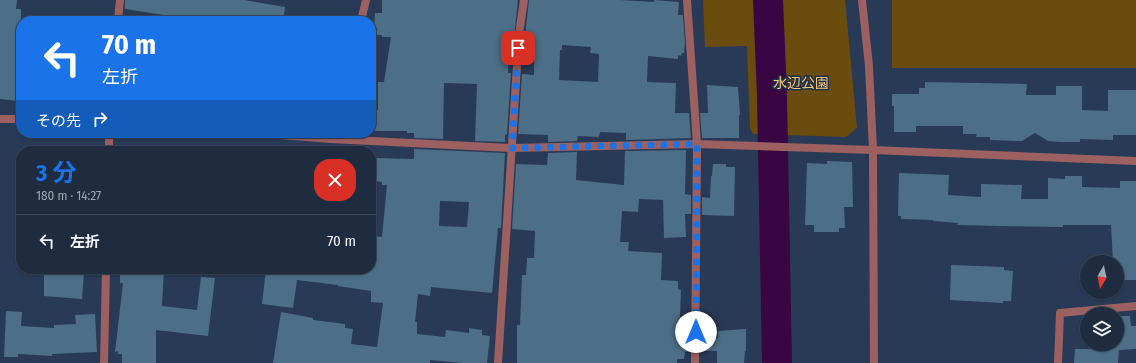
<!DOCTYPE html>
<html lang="ja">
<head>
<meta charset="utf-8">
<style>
	:root { --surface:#1f2c40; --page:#273447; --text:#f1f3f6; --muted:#a1a7b1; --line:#3c4859; --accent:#1a73e8 }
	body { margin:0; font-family:"Fira Sans Condensed","Noto Sans JP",sans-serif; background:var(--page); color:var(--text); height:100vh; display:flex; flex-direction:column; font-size:15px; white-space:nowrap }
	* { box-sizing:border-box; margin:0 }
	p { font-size:13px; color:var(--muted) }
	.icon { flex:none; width:22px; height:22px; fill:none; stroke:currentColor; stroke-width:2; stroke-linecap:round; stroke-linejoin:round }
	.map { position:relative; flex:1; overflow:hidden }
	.side { position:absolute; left:16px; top:146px; width:360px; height:128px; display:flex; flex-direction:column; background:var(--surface); border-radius:16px; box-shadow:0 1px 3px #0004,0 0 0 1px var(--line) }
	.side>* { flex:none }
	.banner { position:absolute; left:16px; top:16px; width:360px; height:122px; border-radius:16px; box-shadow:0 1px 3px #0004,0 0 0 1px var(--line); background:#1a73e8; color:#fff; overflow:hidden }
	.needle { width:26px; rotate:189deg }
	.tools { position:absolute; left:1080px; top:255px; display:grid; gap:8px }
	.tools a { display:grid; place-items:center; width:44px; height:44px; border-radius:50%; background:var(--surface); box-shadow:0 1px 3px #0004,0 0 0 1px var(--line); font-size:20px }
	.pin { position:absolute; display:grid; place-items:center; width:34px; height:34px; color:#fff; margin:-17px; border-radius:8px; box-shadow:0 2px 6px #0006 }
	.me { position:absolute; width:44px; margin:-22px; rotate:0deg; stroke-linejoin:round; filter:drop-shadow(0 0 3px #0008) }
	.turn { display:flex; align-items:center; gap:14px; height:84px; padding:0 20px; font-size:18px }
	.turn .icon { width:52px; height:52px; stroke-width:2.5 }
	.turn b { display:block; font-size:28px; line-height:34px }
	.then { display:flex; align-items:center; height:38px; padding:0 20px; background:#0003; gap:8px; font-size:15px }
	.round { display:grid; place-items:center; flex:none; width:42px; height:42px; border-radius:16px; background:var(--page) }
	.headline { display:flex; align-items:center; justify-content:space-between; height:68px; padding:0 20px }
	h1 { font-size:24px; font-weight:700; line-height:30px; color:var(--accent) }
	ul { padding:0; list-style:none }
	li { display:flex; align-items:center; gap:12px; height:52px; padding:0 20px; border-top:1px solid var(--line) }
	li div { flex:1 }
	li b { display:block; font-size:15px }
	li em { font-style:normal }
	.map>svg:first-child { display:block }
</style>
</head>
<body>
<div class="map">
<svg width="1136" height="363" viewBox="0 0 1136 363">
	<rect width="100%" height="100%" fill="#293a56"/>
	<!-- green -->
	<g fill="#694c0e">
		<path d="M703,0H845L857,128L846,137L753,134L750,128L747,46L705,47Z"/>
		<rect x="892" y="0" width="244" height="68"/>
	</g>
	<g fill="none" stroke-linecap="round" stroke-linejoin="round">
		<!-- river -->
		<path stroke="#390542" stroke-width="30" d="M768,0L772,95L777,363"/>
	</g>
	<!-- building -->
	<g fill="#4c6e86" fill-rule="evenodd">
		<path d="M0,0H17L16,9H21V81H20L18,101L0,99Z"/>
		<path d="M125,0H244L285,7L283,21H203L125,9Z"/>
		<path d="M382,0H518L513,46H509L508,73H511L507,134L505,135V142L475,141L477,84L444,83L443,139L414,138V133H407V131H373V109L378,110V82H384L391,37H382V35H376L377,28H374L375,13H382Z"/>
		<path d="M529,0H620L654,2V0L679,2L678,15H683L685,43L684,53H682L681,56L678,55V59L648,56L647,82L676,83L675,113H689L691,138L626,140V133L600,132L599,137L578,136L577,141L548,142V135L518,134L522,74L534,75V47L524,46ZM562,45L591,47L590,53L599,54L598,82L559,80L560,50H562Z"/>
		<path d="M925,82L1027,84L1026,95H1056V86H1082V110L1108,111V90H1136V135H1113V140L1080,139V142H1060L1048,141L1035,133L1022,141L990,140V137H976L977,134H963V126H916V132H894V106H892V94H919V88H925Z"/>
		<path d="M707,85L738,87L740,115H739V138H702L700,113H708Z"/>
		<path d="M414,149L505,153L501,228H498L492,293L431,287L430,296L418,294L415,322H417V334L445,337L446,330L469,333V328L482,330V335L490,336L487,363H463L430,360V363H273L281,312L313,318V320L345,324V328L353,329L351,344L377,347L383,303L371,302V291L338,286V285L297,280L293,308L262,304L266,269H371V241H373L374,236L382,237L387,185H382V182L374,181L375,158L414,159ZM440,201L469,202L467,227L439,226Z"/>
		<path d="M686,150L685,194L691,195V214H685L686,237L664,238L663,200L639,199L638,212L622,211L620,242H629L628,251L662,253L661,280L678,281V289L681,290L680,317L685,318L684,339L690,338V351L685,352L684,359H677V363H517V325H520L522,275H526L527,258H534L535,231L512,229L516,164L547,165L548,153L577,152L576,180L624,185L625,151Z"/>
		<path d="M827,161L852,162L853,207H844L845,228H839V232H814V225H805L807,163L827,164Z"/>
		<path d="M713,164H726V167H735L734,216L702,215V197L710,198L711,176H712Z"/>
		<path d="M899,173L949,175L948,195L981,197V184L1022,185L1021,199H1048V178L1065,179V176H1082V187L1120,188V181H1136V280H1117V262H1113L1111,225H1063V227L999,226L957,225L958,223L933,221V220L901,219V216H898Z"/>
		<path d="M951,265L1004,267V270L1013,271L1011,301H1003V303L950,300Z"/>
		<path d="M120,269H164L162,306L197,310L201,277L215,278L208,336L156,330V363H122V354H118V351L115,352L123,283H120Z"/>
		<path d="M44,272L84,273L82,299L44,296Z"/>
		<path d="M6,311L22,312L21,326L54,328V325L76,324L75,315L95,314L97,352L52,354V356L18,354V357H4Z"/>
		<path d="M1117,316H1130L1131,326H1136V349L1119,350L1118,363H1074L1075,349H1101V344H1117Z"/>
		<path d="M746,329V351H745L744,363H717V351H701V338H718V331Z"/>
	</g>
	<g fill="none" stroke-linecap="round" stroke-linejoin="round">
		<!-- minor -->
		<g stroke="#9b605f" stroke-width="8">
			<path d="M687,0L697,144L695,363"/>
			<path d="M118,21L120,0"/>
			<path d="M361,21L366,0"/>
			<path d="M0,119H21"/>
			<path d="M255,133L331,139L512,148L697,144L873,150"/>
			<path d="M109,151V133"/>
			<path d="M104,363L106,269"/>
			<path d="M498,363L519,34L524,0"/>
			<path d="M1058,363L1060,313L1136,306"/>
		</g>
		<!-- tertiary -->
		<g stroke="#9b605f" stroke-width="8">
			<path d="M862,0L869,66L873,150L874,363"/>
			<path d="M873,150L1136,161"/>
		</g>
	</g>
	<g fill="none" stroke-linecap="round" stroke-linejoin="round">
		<!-- route -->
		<path stroke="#1a73e8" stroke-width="7" stroke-dasharray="0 12.6" d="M518,48L512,148L697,144L696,332"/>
	</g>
	<g text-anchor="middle" stroke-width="3" stroke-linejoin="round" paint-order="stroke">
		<!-- park labels -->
		<g font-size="14" fill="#f8ca78" stroke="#1f2f4b">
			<text x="801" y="88">水辺公園</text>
		</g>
	</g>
</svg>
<div class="tools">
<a><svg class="needle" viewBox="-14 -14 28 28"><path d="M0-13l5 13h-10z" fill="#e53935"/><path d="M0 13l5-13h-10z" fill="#a1a7b1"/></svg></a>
<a><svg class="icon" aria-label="layers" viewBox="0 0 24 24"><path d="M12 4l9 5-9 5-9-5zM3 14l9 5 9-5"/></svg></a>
</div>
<div class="pin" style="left:518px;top:48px;background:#d93025"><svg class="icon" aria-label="arrive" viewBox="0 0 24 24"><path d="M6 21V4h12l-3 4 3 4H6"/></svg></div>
<svg class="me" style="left:696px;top:332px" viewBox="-20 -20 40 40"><circle r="19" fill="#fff"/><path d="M0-13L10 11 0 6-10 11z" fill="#1a73e8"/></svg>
<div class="banner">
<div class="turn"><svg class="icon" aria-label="left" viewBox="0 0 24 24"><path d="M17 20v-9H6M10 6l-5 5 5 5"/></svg><div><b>70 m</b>左折</div></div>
<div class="then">その先<svg class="icon" aria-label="right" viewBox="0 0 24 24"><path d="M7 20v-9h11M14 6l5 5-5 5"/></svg></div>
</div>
<section class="side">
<div class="headline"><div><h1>3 分</h1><p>180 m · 14:27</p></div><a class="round" style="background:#d93025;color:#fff"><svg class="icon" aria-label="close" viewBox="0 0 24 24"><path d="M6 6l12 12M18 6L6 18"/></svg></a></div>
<ul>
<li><svg class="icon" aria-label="left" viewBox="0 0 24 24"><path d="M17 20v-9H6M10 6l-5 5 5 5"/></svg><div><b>左折</b></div><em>70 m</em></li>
</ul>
</section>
</div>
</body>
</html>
